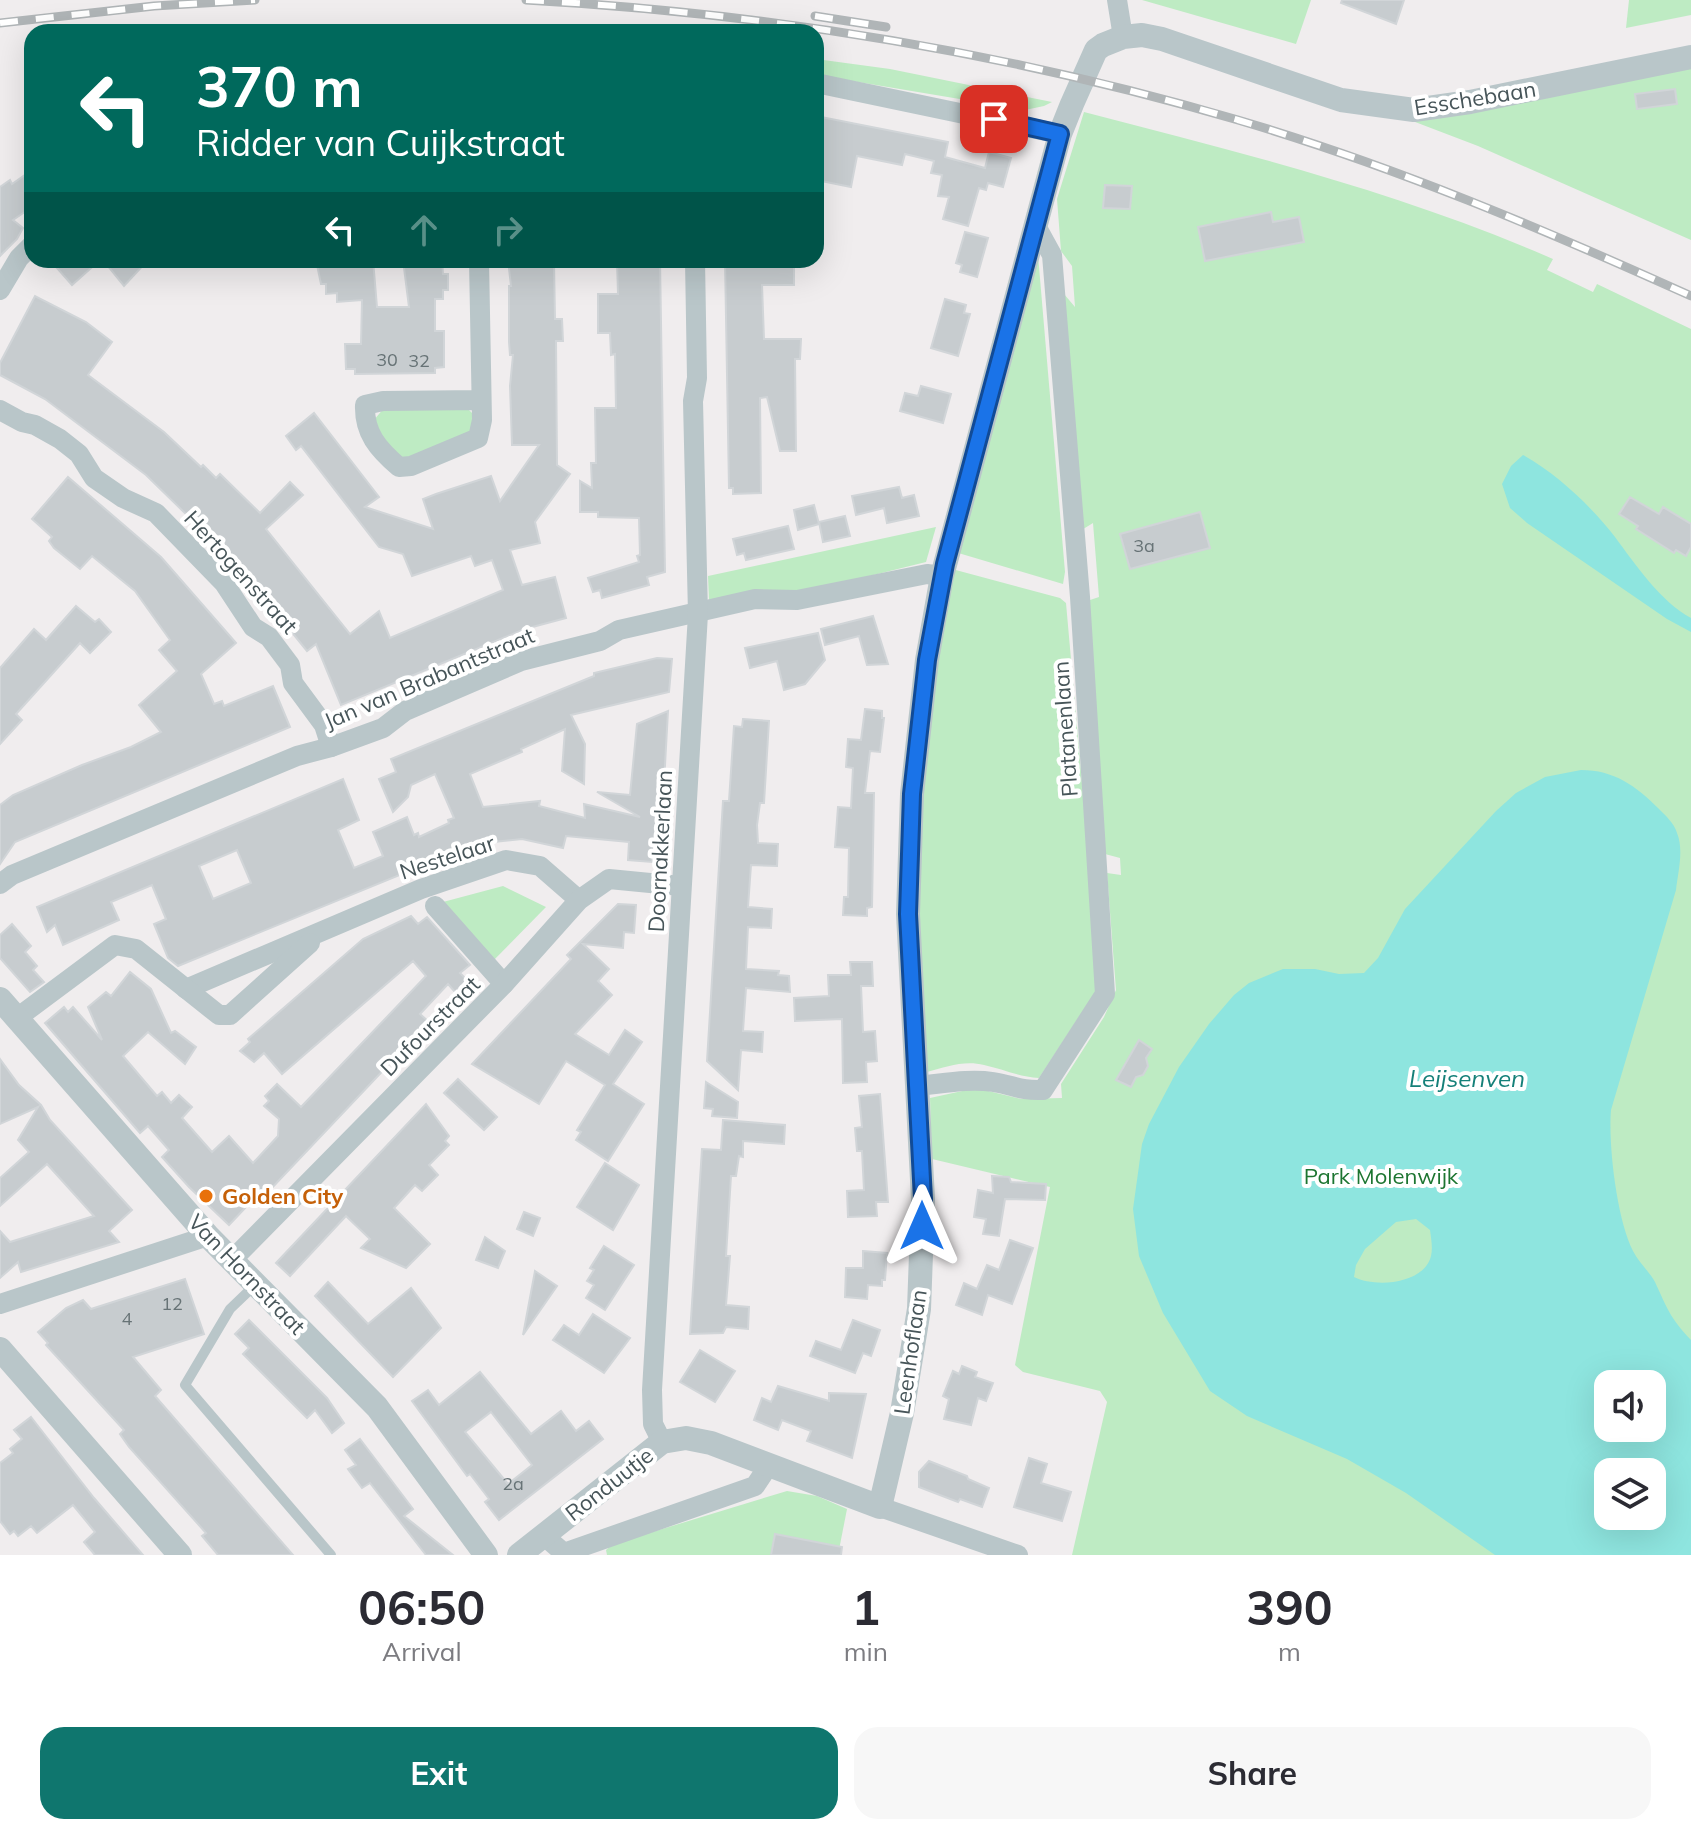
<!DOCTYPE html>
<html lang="en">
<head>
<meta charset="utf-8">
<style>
	:root { --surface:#fff; --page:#f7f7f7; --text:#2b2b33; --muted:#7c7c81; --accent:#0f766e }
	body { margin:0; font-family:Mulish,sans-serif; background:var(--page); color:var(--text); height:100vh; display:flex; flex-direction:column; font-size:30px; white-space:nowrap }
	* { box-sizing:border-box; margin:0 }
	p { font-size:26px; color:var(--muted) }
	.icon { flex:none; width:44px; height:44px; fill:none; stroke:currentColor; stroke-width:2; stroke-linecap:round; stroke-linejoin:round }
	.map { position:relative; height:1555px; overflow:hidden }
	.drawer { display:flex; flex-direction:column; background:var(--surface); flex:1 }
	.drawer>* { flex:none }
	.hud { position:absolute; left:24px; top:24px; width:800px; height:244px; border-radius:24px; box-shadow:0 8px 32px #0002; background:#00695c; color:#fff; overflow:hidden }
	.fabs { position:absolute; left:1594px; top:1370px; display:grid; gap:16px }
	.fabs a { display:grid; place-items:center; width:72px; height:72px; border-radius:16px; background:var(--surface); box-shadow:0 8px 32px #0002; font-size:40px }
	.pin { position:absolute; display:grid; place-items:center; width:68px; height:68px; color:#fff; margin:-34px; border-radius:16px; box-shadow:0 4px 12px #0006 }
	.me { position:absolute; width:88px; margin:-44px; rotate:0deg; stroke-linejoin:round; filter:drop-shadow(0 0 6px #0008) }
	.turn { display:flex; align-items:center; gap:28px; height:168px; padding:0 40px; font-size:36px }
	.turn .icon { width:104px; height:104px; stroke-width:2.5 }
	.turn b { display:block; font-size:56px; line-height:68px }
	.lanes { display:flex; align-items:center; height:76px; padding:0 40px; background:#0003; justify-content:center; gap:40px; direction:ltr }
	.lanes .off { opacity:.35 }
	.eta { display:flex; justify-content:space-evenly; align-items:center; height:136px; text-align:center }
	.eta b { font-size:48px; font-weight:700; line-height:56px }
	.primary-button { display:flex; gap:16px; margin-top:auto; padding:16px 40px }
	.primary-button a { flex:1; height:92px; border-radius:24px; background:var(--accent); color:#fff; font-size:32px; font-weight:700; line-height:92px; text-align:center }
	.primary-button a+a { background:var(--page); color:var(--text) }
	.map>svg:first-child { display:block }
</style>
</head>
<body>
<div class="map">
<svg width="1691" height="1555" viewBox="0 0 1691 1555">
	<rect width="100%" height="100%" fill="#f0edee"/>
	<!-- green -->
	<g fill="#beebc3" fill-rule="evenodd">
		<path d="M1142,0H1311L1296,44Z"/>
		<path d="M1629,0H1691V15L1626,28Z"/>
		<path d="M816,59L890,69L1052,102L1044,106L1025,110L816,75Z"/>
		<path d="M1691,65V240L1478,146L1402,117Z"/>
		<path d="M1084,112C1243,153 1402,193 1553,259L1547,270L1593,292L1597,284L1691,329V1555H1072L1107,1402L1100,1391L1023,1372L1015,1365L1050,1187L932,1159L930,1098L976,1088L1021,1099L1062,1098L1061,1084L1104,1017L1116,990L1107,873L1121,875L1120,858L1105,854L1087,601L1099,597L1093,523L1080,531L1064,294L1075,307L1072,266L1061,251L1057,199ZM1608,1384H1652V1428H1608ZM1608,1472H1652V1516H1608Z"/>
		<path d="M1038,255L1065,572L1063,584L955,552Z"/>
		<path d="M384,408L468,409L475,416L473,432L413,458L398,457L374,427V420Z"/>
		<path d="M936,527L926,562L761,603L709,600L708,576Z"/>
		<path d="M952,569L1060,598L1066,603L1088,851L1096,991L1039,1078C1019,1077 1003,1069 984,1065C964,1060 946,1067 927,1072C922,981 916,889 922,798C928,721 938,645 952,569Z"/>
		<path d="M503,886L546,907L489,965L443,902Z"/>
		<path d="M787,1491L817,1496L847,1509L838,1555H607L606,1550L613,1544Z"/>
	</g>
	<!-- water -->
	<g fill="#8ee5df" fill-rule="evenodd">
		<path d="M1523,455C1558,475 1590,505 1615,537C1635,564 1661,602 1691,618V632L1667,619L1527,523L1510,508L1502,484L1511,466Z"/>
		<path d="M1581,770C1614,770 1636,786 1658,808C1665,815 1674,823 1677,833C1684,850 1678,872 1676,890L1611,1110C1608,1145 1617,1220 1633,1251C1639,1263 1649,1271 1655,1282C1667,1308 1670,1318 1691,1340V1555H1495L1406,1493L1347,1459L1247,1416L1210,1391L1163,1313L1139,1256L1133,1209L1142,1144L1149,1124L1179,1067L1209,1024L1234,995L1249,983L1283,969H1315L1339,974L1364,973L1378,958L1405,909L1496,811L1516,793L1545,777ZM1416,1219L1430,1230C1431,1238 1433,1248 1431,1256C1424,1284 1376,1288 1354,1277L1356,1265L1365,1249L1396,1222ZM1608,1384H1652V1428H1608ZM1608,1472H1652V1516H1608Z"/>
	</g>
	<!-- building -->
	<g fill="#c7cccf" stroke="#d1d5d8" stroke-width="2" fill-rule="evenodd">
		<path d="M1342,0H1404L1396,24L1341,3Z"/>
		<path d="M1675,89L1677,104L1637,109L1635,94Z"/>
		<path d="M816,116L948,142L945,157L985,168L989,152L1011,158L1003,187L988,183L986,190L979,188L968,226L943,219L949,197L938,196L942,175L931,173L934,161L905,154L902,165L857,156L851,187L816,180Z"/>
		<path d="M32,170V207L13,220L23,228L17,239L0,256V187L10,180L12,184Z"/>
		<path d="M1105,185L1132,186L1130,209L1103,208Z"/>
		<path d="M1271,212L1273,222L1299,217L1304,242L1205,261L1198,227Z"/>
		<path d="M965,232L988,238L977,277L960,272L962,265L956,263Z"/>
		<path d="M50,260H100L72,285Z"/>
		<path d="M103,260H148L124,286Z"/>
		<path d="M316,260H373L377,307H409L403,260H442L443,274H448V290H443V299H435V331H444V367L435,368V373L355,374V369H346L345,344H361L362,300L337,302V293L326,294V284H321Z"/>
		<path d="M508,260H549V263H554L555,319H562L563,341H556L557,465L570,474L535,522L540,543L510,550L522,585L555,577L566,618L525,629L341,705L316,644L307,651L236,563L146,475L45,399L0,375V363L35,296L86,322L112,342L88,375L164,432L201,467L203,465L216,478L220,474L260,513L290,482L303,495L266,529L350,634L379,611L390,638L503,590L492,560L475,566L471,556L412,576L403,554L379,547L301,446L296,450L286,436L314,413L379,497L365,507L433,529L423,499L436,494L491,476L500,501L539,445H512L510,386L513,355H510L509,342V286H511Z"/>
		<path d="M660,260L665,572L647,577L649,585L602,598L600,590L593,592L588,578L639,562L637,556L640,555L639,518L598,517V512H580V481L592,488L591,463H596L595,408H616L615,354L611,355L610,333H598V294H618L617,261Z"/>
		<path d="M725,260L794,263V285H762L764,339H801L800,359H795L796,451H780L767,397L760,398L761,493L733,494V488H729Z"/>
		<path d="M945,299L966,305L964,313L970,314L958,356L931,348Z"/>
		<path d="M921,386L951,394L943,423L900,411L905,393L918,396Z"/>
		<path d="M68,477L161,557L236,643L201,674L214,704L222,701L224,706L273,686L290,727L15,842L0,864V805L13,795L82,765L131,747L161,732L139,705L177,671L159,650L170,640L135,591L92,556L80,569L54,548L49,541L52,537L32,519Z"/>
		<path d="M899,487L902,498L914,495L919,516L887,523L884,508L856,515L852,496Z"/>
		<path d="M1630,497L1659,514L1663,507L1691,524V547L1686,556L1676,550L1674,553L1636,529L1638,526L1619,514Z"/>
		<path d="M814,505L819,524L798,530L794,510Z"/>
		<path d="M1200,512L1210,548L1130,569L1120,534Z"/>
		<path d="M845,516L850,536L823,542L819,522Z"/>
		<path d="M788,526L794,549L746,560L744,553L737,555L733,539Z"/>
		<path d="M76,606L95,622L99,619L111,632L90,653L80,643L16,714L22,720L0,744V668L34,629L46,640Z"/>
		<path d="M873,616L888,664L867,665L859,636L825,645L821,629Z"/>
		<path d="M818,633L825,660L805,684L784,690L777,661L750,668L745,648Z"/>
		<path d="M657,658L672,659L669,692L571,715L585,744L584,784L562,771L565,729L521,749L522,752L470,774L483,807L540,801L539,806L585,818L584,804L640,817L597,792L630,795L637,724L668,711L660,855L652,854V862L628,860L629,842L566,836L563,848L522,839L475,844L178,966L168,958L154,924L166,919L152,885L111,902L119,920L63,945L55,925L47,932L37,907L343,779L359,820L338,830L354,868L383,856L373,832L407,817L414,835L418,833L419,837L449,823L448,820L454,818L435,774L411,785L408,797L393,812L379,779L396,772L391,759L594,676V673ZM237,850L251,883L213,899L199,866Z"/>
		<path d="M865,709L882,711V718H884L880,752L870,751L865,793H874L872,907L867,908V916L843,915L844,897H848L849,848L835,847L838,807L851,808L853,768L846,767L848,739L861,740Z"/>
		<path d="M743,719L769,721L764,803H760L757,825L758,843L778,844L777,866L751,865L748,907L772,909L771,928L748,927L746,969L779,971L778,975L789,976L790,992L746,988L743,1031L763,1032L762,1052L741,1050L738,1090L707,1061L723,801H729L734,726L742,727Z"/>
		<path d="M618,904L636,905L634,933L624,932L623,948L583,944L609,969L598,981L612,995L575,1034L609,1055L625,1030L642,1042L613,1084L644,1104L608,1161L576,1140L581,1132L577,1130L605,1085L566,1061L539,1104L472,1064L571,959L567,955Z"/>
		<path d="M411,916L418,924L427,917L470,965L460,973L467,980L455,992L448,984L420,1014L429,1022L268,1192L264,1188L229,1225L189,1187L162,1157L169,1150L148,1126L140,1133L45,1023L64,1007L68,1012L73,1007L102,1040L88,1007L106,992L111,996L130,972L151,989L171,1033L175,1031L196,1047L185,1064L148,1032L123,1056L157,1096L162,1092L171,1103L179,1095L192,1107L182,1118L212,1152L229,1136L253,1163L278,1136L279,1119L264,1106L269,1101L265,1096L277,1084L301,1107L426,976L413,961L282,1074L264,1053L254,1062L240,1051L250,1042L248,1039L363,939Z"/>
		<path d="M12,924L31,946L25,952L37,966L33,970L44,982L30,992L0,958V935Z"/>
		<path d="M850,962H872L873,986H861L863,1032L875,1031L877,1061L866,1062L867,1082L843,1083L842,1019L795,1021L794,998L829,996L828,975H851Z"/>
		<path d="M1139,1040L1152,1049L1146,1058L1148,1066L1143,1075L1136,1077L1131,1087L1116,1080Z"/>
		<path d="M0,1059L19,1085L41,1105L50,1120L132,1210L109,1231L119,1242L21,1272L18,1262L0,1278V1231L10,1242L94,1216L47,1164L0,1206V1178L29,1152L18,1140L38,1107L0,1124Z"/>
		<path d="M458,1079L497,1117L484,1130L444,1093Z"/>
		<path d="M706,1082L738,1102L737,1118L712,1116L713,1109L704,1108Z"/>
		<path d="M880,1094L888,1202H876L877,1216L848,1217L847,1191L864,1190L862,1151H857L855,1128L862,1127L859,1096Z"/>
		<path d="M426,1104L449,1136L445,1141L449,1145L429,1165L438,1175L422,1191L415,1185L394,1208L430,1244L406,1268L361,1248L370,1239L346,1216L290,1276L276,1263Z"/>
		<path d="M723,1120L785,1125L784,1144L743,1141V1157L739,1156L736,1176H731L726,1256H730L726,1305L749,1307L748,1329L726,1327L723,1333L690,1334L702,1149L721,1150Z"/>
		<path d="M605,1163L639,1185L613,1230L577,1207Z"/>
		<path d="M992,1176L1009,1177L1011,1182L1046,1184L1045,1200L1005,1199L999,1236L983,1234L986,1219L974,1217L978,1190L993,1193Z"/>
		<path d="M524,1212L540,1218L533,1236L517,1229Z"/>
		<path d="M485,1237L505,1251L498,1268L476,1260Z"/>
		<path d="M1010,1240L1033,1248L1012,1304L988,1295L982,1315L956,1305L964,1283L977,1289L987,1265L999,1270Z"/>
		<path d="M604,1246L634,1265L605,1310L586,1298L594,1285L587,1281L594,1270L590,1268Z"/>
		<path d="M863,1251L887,1253L885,1280H882V1286L868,1285L867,1299L845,1297L846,1268H863Z"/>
		<path d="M535,1271L557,1286L523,1335Z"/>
		<path d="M185,1279L204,1334L133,1357L161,1390L155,1396L293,1555H218L202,1536L206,1533L129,1447L120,1434L124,1430L46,1345L48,1343L38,1332L66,1308L83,1300L91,1309Z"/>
		<path d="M328,1282L368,1324L411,1288L441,1328L393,1377L315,1296Z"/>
		<path d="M593,1314L630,1338L604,1373L553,1340L564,1325L579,1335Z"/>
		<path d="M249,1320L327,1398L344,1423L332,1433L315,1410L307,1418L243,1354L249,1348L235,1334Z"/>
		<path d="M853,1320L880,1330L871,1356L863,1353L855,1373L810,1356L816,1341L841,1350Z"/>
		<path d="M700,1350L735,1371L715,1402L680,1382Z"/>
		<path d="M962,1366L977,1372L975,1377L993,1383L986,1401L978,1398L971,1425L944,1419L949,1399L943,1396L953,1371L959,1374Z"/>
		<path d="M480,1372L531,1434L561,1411L576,1431L589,1421L603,1439L499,1520L485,1502L489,1499L470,1474L467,1476L412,1401L428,1390L439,1405ZM491,1412L532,1465L508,1484L465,1432Z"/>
		<path d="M778,1386L829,1401V1393L866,1394L852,1458L807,1441L811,1431L782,1420L778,1430L754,1420L762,1398L771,1402Z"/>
		<path d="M31,1417L94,1498L143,1555H95L84,1542L95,1532L73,1505L37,1533L31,1526L18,1536L14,1531L10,1534L0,1521V1463L13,1453L10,1449L22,1439L14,1430Z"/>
		<path d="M360,1439L413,1509L404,1516L453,1555H426L370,1483L362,1488L348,1469L356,1465L345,1450Z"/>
		<path d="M1029,1458L1047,1464L1041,1483L1071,1492L1062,1521L1014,1507Z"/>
		<path d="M929,1461L967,1476L968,1479L989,1488L982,1507L960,1499L958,1502L919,1487V1472Z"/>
		<path d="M775,1534L842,1547L841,1555H771Z"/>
	</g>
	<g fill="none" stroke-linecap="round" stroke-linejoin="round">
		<!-- service -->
		<path stroke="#b9c6c9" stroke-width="10" d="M255,1285L230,1309L185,1385L331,1555"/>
		<!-- minor -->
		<g stroke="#b9c6c9" stroke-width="20">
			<path d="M1117,0L1123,37"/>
			<path d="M816,83L1060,134"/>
			<path d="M479,260L482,420L478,438L411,466L399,467C378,449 364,433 365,405L383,401L481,400"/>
			<path d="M0,290L19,258L32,245"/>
			<path d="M0,410L22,422L35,425L60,439L79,454L94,478L123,498L156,513L224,583L253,627L269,637L290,665L293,683L324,725L331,747"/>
			<path d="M0,884L12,875L297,756L331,747L383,728L405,711L521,661L600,641L619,630L755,599L797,600L927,574L942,576"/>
			<path d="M435,906L504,984"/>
			<path d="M186,989L421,889L506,860L540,866L579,900"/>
			<path d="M17,1018L115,945L136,949L219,1015H230L310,943"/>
			<path d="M916,1086C941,1084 968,1078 993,1082C1014,1085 1019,1091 1043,1090L1105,994L1080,597L1052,255L1035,224"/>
			<path d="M233,1259L504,984L579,900L609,879L681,886"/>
			<path d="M0,1304L208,1236"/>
			<path d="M662,1442L653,1424L652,1390L698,614L693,401L697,378L695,260"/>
			<path d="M880,1507L1018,1555"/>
			<path d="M543,1535L564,1553L755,1486L769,1465"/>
		</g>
		<!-- tertiary -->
		<g stroke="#b9c6c9" stroke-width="24">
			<path d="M0,999L208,1236L377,1407L486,1555"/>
			<path d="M0,1349L180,1555"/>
			<path d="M519,1555L662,1442L686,1438L711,1443L880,1507L902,1413L919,1309L923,1199L908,914L912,794L927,660L942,576L1060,134L1072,104L1096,50L1103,45L1123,37L1142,35L1162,39L1341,100L1414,110L1470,102L1691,57"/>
		</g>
		<!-- rail casing -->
		<g stroke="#b0b5b7" stroke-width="9">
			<g id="rail">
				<path d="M526,0C767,13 1006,52 1238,120C1394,166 1543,229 1691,296"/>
				<path d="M815,16L886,27"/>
				<path d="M0,23L154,6L255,0"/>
			</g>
		</g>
		<!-- rail -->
		<use href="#rail" stroke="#fff" stroke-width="6" stroke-dasharray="18" stroke-linecap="butt"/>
	</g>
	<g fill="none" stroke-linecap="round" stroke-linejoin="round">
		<!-- route casing -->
		<g stroke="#114b97" stroke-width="20">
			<path id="route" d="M922,1226L923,1199L908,914L912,794L927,660L945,564L1060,134L994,119"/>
		</g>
		<!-- route -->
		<use href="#route" stroke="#1a73e8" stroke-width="14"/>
	</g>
	<!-- markers -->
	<circle fill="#e8710a" stroke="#fff" stroke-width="3" cx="206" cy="1196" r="8"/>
	<g text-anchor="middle" stroke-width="8" stroke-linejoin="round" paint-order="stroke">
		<!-- number labels -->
		<g font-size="18" fill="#677376">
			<text x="387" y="366">30</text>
			<text x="419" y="367">32</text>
			<text x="1144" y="552">3a</text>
			<text x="172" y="1310">12</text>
			<text x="127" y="1325">4</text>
			<text x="513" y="1490">2a</text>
		</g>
		<!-- street labels -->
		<g font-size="22" fill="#475559" stroke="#fff">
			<text transform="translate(1475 98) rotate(-9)" y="8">Esschebaan</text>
			<text transform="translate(241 572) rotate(48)" y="8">Hertogenstraat</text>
			<text transform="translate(429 678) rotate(-23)" y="8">Jan van Brabantstraat</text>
			<text transform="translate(1065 729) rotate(-94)" y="8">Platanenlaan</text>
			<text transform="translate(660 851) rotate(-87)" y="8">Doornakkerlaan</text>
			<text transform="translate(447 857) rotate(-18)" y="8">Nestelaar</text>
			<text transform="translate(430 1026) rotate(-45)" y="8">Dufourstraat</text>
			<text transform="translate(247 1274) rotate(46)" y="8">Van Hornstraat</text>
			<text transform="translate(910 1352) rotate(-82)" y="8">Leenhoflaan</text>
			<text transform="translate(609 1484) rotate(-38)" y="8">Ronduutje</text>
		</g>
		<!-- park labels -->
		<g font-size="22" fill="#1d7531" stroke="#fff">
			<text x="1381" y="1184">Park Molenwijk</text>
		</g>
		<!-- food labels -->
		<g font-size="22" font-weight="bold" fill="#c56008" stroke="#fff" text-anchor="start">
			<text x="222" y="1204">Golden City</text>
		</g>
		<!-- water labels -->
		<g font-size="24" font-style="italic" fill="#158079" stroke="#fff">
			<text x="1467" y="1087">Leijsenven</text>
		</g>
	</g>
</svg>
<div class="fabs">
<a><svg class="icon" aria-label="sound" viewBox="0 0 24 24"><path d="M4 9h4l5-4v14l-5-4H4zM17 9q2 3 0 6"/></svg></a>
<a><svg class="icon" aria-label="layers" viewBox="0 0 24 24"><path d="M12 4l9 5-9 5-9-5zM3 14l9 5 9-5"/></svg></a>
</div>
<div class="pin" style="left:994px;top:119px;background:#d93025"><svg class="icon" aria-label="arrive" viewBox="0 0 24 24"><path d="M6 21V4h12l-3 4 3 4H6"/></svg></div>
<svg class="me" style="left:922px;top:1226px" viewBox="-20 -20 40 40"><path d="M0-17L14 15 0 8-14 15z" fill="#1a73e8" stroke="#fff" stroke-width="4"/></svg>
<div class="hud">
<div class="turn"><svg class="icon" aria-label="left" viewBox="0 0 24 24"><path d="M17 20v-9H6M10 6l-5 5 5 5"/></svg><div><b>370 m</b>Ridder van Cuijkstraat</div></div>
<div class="lanes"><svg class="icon" aria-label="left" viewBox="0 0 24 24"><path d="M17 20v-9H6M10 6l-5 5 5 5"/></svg><svg class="icon off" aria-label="ahead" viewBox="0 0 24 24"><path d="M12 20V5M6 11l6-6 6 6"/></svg><svg class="icon off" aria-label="right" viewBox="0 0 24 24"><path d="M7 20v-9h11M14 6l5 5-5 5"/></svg></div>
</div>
</div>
<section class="drawer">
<div class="eta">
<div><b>06:50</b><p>Arrival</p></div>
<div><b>1</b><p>min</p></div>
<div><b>390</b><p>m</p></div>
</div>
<div class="primary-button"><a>Exit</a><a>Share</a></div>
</section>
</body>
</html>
